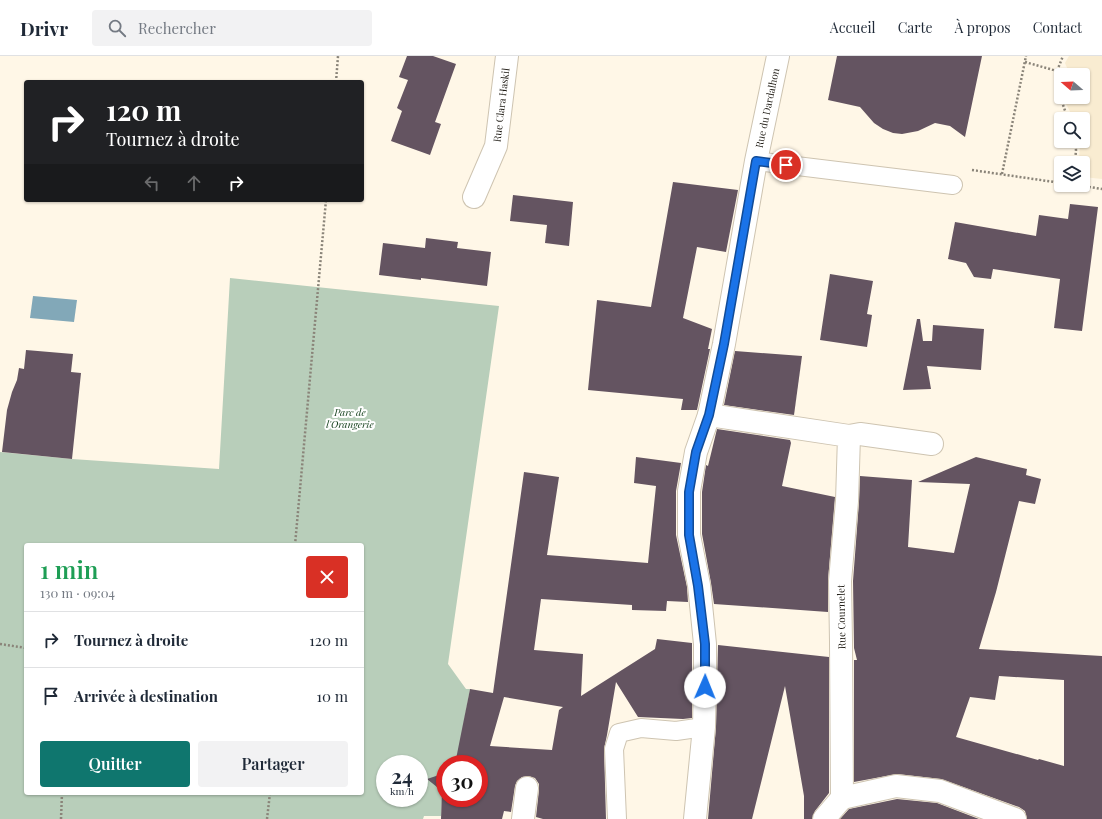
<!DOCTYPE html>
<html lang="fr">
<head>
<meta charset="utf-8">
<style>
	:root { --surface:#fff; --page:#f2f2f3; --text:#1f2937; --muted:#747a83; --line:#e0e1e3; --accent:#0f766e }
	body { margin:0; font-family:"Playfair Display",serif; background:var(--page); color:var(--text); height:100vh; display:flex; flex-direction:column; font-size:15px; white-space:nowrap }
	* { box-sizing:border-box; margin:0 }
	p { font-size:13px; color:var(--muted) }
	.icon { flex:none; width:22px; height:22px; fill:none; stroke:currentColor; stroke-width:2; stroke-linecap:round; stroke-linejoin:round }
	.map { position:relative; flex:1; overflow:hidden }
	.side { position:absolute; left:24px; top:487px; width:340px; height:252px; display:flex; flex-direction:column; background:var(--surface); border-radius:4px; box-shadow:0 1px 3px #0004 }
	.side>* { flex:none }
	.hud { position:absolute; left:24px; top:24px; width:340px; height:122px; border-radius:4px; box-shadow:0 1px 3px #0004; background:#202124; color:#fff; overflow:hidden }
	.needle { width:26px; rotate:289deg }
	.buttons { position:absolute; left:1054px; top:12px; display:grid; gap:8px }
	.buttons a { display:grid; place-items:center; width:36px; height:36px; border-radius:4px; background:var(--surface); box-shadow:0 1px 3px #0004; font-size:20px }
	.speed { position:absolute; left:376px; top:699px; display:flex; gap:8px; font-size:20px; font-weight:700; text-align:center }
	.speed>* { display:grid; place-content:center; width:52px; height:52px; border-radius:50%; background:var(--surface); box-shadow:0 1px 3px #0004; line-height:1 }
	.speed small { font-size:10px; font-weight:400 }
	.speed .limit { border:6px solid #d22; background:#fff; color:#111 }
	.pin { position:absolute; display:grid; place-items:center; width:34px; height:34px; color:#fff; margin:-17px; border:2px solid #fff; border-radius:50%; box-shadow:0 1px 4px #0007 }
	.me { position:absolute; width:44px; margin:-22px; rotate:1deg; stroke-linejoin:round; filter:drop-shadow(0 0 3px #0008) }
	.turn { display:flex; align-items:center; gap:14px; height:84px; padding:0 16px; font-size:18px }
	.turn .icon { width:52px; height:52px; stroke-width:2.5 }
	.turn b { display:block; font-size:28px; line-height:34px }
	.lanes { display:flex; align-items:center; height:38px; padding:0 16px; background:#0003; justify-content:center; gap:20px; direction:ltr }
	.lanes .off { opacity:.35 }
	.round { display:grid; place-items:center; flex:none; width:42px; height:42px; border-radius:4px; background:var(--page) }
	.summary { display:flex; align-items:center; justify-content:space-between; height:68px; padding:0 16px }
	h1 { font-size:24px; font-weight:600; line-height:30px; color:#1e9e55 }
	.cta { display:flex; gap:8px; margin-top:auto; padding:8px 16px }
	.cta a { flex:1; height:46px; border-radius:4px; background:var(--accent); color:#fff; font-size:16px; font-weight:600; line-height:46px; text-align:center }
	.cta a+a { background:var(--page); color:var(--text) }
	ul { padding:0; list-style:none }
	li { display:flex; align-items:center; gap:12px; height:56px; padding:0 16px; border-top:1px solid var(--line) }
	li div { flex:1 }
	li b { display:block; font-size:15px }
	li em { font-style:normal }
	header { display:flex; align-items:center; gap:24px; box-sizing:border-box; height:56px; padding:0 20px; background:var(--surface); border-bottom:1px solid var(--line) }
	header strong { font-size:19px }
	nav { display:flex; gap:22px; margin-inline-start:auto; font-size:14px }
	.search { width:280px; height:36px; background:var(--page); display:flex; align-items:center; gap:10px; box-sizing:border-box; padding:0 14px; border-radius:4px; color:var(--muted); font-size:15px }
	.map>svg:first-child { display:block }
</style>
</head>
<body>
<header>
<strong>Drivr</strong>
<div class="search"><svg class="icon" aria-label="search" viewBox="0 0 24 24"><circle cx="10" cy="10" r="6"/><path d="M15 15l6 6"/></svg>Rechercher</div>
<nav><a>Accueil</a><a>Carte</a><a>À propos</a><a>Contact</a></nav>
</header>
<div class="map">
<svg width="1102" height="763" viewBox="0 0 1102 763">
	<rect width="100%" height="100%" fill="#fff7e7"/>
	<!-- built -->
	<path fill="#f9ecd1" d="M1069,0H1102V123L1083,121V107H1079L1080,85H1083V63H1074L1066,48L1068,41H1083V19H1070L1065,7Z"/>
	<!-- park -->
	<path fill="#b8ceba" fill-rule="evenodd" d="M230,222L499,250L448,608L466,633H470L459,693L454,708H445V729L442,745L441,760H424L423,763H0V396L72,403L219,413ZM26,489H362V737H26ZM385,708H419V742H385Z"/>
	<!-- water -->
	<path fill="#82a8b8" d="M33,240L77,244L74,266L30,262Z"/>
	<!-- building -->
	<g fill="#645461" fill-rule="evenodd">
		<path d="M407,0H433L456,8L435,66L441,68L430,99L391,85L402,55L397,52L408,24L399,21Z"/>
		<path d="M837,0H982L965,81L950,70L935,67L918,75L902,78L893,77L883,73L874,67L860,51L828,44Z"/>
		<path d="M673,126L738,134L726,196L697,191L683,262L712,273L708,293H710L697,354H681L683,343L588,334L597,244L651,251Z"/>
		<path d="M513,139L573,146L569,190L545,187L547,169L510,165Z"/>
		<path d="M1070,148L1098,151L1082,275L1054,272L1060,223L993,213L991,223L974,221L966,207L948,203L955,166L1036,180L1039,159L1068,163Z"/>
		<path d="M426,182L458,186L457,192L491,196L487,230L421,222V224L379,219L383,187L425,192Z"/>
		<path d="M830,218L873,225L867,258L872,259L867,291L820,284Z"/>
		<path d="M917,263H920L923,285H932L933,269L984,273L981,314L927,310L931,333L903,334Z"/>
		<path d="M26,294L73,298L71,316L81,317L72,403L2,396L7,354L12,336L17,324L19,312L24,313Z"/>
		<path d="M735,295L802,300L794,359L724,349Z"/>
		<path d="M717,373L790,384L791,387L782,430L835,441L828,524V556L714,548L711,527L702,478V436L706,409L708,410Z"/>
		<path d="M636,401L681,407L676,435V479L687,531L688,546L667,545L666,555L632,554V549L541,543L534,594L583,598L581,640L655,593L657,583L692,587V662L683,663L638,661L616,626L607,679L604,693L606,763H543L536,761L539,734V728L535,722L528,720L522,721L517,725L515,730L511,756L504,755L502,763H441L442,735L427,723L445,717V742H479V708H455L470,633L493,637L524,416L559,421L547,499L648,507L656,430L634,427ZM504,641L563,651L559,654L552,694L490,690Z"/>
		<path d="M976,401L1027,413L1026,419L1041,423L1035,448L1019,445L996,536L979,593L1102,600V763H1027L1025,755L1019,751L941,723L897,718L854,726V604H857L854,592L853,525L859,446L860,420L912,424L908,491L954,497L970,428L918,426ZM999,620L1064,624V710L1039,703L1038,704L956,681L970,641L995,644Z"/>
		<path d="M718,589L829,601V737L815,755L812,763H804V740L785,630L752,763H708L716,671Z"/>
		<path d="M897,743L937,747L979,763H840L849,753Z"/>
	</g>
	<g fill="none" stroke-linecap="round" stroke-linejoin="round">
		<!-- lane casing -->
		<g stroke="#cec4b1" stroke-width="20">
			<g id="lane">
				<path d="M756,105L953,129"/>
				<path d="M617,763L614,693L619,677L641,672L676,675L704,671"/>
			</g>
		</g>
		<!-- street casing -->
		<g stroke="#cec4b1" stroke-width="24">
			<g id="street">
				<path d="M474,141L496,90L507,0"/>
				<path d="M709,359L849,380L847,445L840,525L841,586L842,742"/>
				<path d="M849,380L860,378L932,388"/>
				<path d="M842,742L896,730L940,735L1015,763"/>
				<path d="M523,763L527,732"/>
				<path d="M695,763L704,671L705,618V588L699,529L689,479V435L696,396L709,359L724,288L756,105L778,0"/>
				<path d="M824,763L842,742"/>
			</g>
		</g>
		<!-- path -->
		<g stroke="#8a8479" stroke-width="2.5" stroke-dasharray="2 2" stroke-linecap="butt">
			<path d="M1025,6L1057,15"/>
			<path d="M336,26L338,0"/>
			<path d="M1061,26L1057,15L1063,0"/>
			<path d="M1062,41V46L1068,63"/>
			<path d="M1075,85L1076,94L1075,107"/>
			<path d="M972,114L1061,127"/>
			<path d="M1002,118L1026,0"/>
			<path d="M1077,129L1102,133"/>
			<path d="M295,489L326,144"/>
			<path d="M0,588L26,592"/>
			<path d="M61,763L62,737"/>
			<path d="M267,763L270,737"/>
		</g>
		<!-- lane -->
		<use href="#lane" stroke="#fff" stroke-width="18"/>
		<!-- street -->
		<use href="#street" stroke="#fff" stroke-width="22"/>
	</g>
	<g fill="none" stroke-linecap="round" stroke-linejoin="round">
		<!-- route casing -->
		<g stroke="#114b97" stroke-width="10">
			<path id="route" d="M705,631V588L698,530L689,479V436L696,396L709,359L724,288L756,105L786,109"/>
		</g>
		<!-- route -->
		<use href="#route" stroke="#1a73e8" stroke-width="7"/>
	</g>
	<g text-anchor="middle" stroke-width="4" stroke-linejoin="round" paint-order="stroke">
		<!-- street labels -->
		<g font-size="10" fill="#211d16" stroke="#fff">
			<text transform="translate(501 49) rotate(-83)" y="4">Rue Clara Haskil</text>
			<text transform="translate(767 52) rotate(-78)" y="4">Rue du Dardalhon</text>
			<text transform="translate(841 561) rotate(-91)" y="4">Rue Cournelet</text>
		</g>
		<!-- park labels -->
		<g font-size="10" font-style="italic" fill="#133f1b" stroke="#fff">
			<text x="350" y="360">Parc de<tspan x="350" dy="12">l'Orangerie</tspan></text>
		</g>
	</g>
</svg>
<div class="buttons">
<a><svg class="needle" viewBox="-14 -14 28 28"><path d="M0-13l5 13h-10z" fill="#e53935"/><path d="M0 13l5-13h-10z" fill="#747a83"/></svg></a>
<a><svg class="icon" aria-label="search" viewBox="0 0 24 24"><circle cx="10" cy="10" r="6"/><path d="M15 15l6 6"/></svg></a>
<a><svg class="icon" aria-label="layers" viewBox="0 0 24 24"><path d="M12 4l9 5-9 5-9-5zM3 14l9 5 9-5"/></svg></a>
</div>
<div class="speed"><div>24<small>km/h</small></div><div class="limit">30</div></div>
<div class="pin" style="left:786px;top:109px;background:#d93025"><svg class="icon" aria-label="arrive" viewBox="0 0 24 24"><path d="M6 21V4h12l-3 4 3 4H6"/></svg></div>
<svg class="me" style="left:705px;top:631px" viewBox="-20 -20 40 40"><circle r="19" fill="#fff"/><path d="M0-13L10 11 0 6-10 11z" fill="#1a73e8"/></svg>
<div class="hud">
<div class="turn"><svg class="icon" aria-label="right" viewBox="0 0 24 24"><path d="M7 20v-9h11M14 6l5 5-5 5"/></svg><div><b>120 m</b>Tournez à droite</div></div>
<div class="lanes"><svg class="icon off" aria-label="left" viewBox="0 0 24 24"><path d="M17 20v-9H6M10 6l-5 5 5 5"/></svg><svg class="icon off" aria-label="ahead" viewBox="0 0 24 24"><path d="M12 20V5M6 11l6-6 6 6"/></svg><svg class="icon" aria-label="right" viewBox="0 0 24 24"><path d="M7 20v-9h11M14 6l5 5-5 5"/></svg></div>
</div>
<section class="side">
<div class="summary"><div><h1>1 min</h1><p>130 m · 09:04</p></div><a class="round" style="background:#d93025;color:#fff"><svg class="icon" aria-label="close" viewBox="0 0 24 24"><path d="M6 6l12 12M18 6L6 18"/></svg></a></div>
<ul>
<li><svg class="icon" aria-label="right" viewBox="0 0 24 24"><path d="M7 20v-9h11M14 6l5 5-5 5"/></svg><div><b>Tournez à droite</b></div><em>120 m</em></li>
<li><svg class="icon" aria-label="arrive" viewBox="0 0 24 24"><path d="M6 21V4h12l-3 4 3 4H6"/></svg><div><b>Arrivée à destination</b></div><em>10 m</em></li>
</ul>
<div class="cta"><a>Quitter</a><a>Partager</a></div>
</section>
</div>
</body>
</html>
